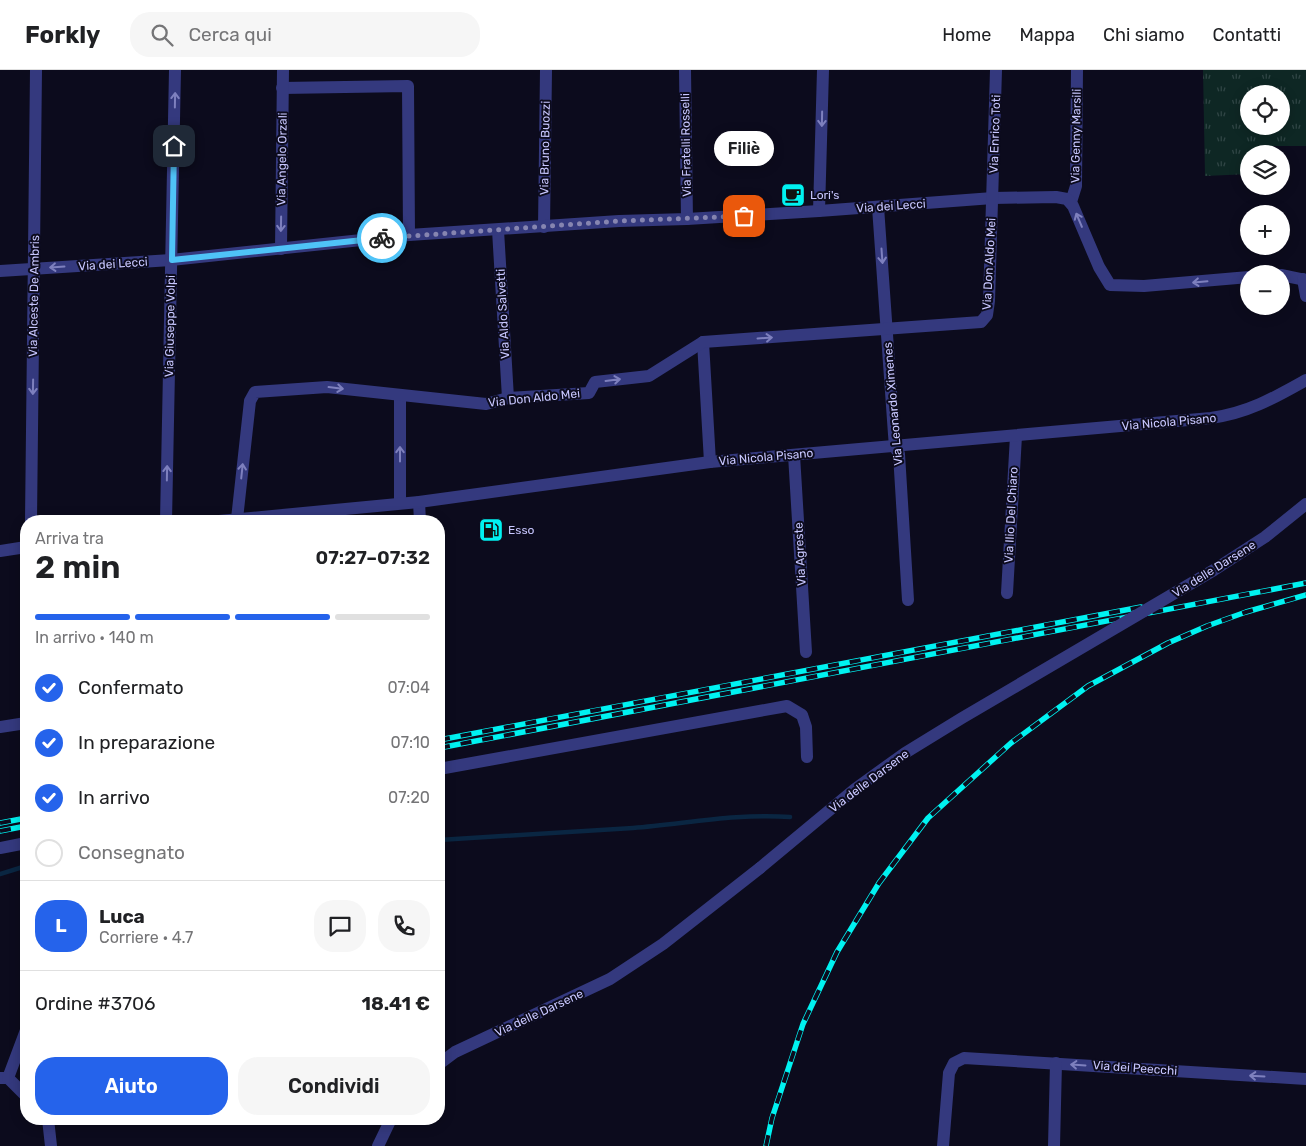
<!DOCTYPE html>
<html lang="it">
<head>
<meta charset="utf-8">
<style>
  :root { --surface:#fff; --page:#f6f6f6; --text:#202124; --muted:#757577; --line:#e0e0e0; --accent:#2563eb }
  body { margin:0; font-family:Rubik,sans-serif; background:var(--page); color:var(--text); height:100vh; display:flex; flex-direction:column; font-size:19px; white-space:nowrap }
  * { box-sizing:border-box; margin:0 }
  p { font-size:16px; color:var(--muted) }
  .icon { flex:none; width:28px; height:28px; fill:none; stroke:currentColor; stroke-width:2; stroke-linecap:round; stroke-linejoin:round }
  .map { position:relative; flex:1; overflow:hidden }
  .drawer { position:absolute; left:20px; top:445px; width:425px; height:610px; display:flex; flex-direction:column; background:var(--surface); border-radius:20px; box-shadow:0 2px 12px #0003 }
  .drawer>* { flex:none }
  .buttons { position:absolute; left:1240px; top:15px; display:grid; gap:10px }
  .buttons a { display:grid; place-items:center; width:50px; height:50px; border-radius:50%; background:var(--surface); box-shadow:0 2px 12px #0003; font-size:25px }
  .pin { position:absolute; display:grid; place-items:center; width:42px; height:42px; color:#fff; margin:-21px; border-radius:10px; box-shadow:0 2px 8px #0006 }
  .courier { position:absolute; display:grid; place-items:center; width:50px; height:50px; margin:-25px; border:4px solid #4fc3f7; border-radius:50%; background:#fff; color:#222; box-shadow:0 1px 6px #0007 }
  .bubble { position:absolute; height:35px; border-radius:18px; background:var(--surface); box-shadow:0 2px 12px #0003; font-size:16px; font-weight:600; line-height:35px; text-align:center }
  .headline em { font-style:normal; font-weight:600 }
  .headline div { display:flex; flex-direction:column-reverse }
  .headline { display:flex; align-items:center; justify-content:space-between; height:85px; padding:0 15px }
  h1 { font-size:32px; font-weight:600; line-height:38px }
  .bar { display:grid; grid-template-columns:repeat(4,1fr); gap:8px 5px; align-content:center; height:60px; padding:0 15px }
  .bar i { height:6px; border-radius:4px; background:var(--line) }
  .bar .on { background:var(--accent) }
  .bar p { grid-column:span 4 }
  .line { display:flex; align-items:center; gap:12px; padding:0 15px; border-top:1px solid var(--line) }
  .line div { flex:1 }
  .round { display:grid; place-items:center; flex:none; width:52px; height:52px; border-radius:20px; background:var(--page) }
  ol { padding:0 15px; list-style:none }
  li { display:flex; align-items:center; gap:15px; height:55px }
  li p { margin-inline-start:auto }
  li .icon { padding:5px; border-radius:50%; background:var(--accent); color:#fff; stroke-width:4 }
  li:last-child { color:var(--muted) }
  li i { width:28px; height:28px; border:2px solid var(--line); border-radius:50% }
  .action { display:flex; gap:10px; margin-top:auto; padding:10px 15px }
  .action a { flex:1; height:58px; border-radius:20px; background:var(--accent); color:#fff; font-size:20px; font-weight:600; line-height:58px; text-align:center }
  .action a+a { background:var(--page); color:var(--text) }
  header { display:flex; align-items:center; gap:30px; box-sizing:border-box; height:70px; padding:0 25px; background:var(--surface); border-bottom:1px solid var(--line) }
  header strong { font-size:24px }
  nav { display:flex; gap:28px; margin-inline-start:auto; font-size:18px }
  .search { width:350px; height:45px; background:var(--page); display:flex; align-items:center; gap:12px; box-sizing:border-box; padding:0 18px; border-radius:20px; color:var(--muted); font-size:19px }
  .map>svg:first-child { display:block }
</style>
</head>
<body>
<header>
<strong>Forkly</strong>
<div class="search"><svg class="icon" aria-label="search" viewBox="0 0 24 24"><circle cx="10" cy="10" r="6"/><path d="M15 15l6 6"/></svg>Cerca qui</div>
<nav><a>Home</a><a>Mappa</a><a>Chi siamo</a><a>Contatti</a></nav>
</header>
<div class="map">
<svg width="1306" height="1076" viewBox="0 0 1306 1076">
  <defs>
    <pattern id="park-tufts" width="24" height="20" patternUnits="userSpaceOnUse" patternTransform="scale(1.25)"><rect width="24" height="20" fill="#0e2724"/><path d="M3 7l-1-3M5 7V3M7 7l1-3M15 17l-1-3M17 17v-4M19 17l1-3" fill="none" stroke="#304545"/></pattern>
  </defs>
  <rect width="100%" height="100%" fill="#0c0b1d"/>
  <path fill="url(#park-tufts)" fill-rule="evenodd" d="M 1203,0 L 1306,0 L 1306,76 L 1268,76 L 1268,84 L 1249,84 L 1249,104 L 1205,106 ZM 1249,24 L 1281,24 L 1281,56 L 1249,56 Z"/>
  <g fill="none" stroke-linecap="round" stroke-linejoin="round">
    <g stroke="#0a2642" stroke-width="4.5">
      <path d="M 439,770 C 504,766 569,762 633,758 C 685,754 737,743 790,747"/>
      <path d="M 0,804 L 26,796"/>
    </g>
    <g stroke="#34397e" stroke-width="12">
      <path d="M 685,0 L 687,149"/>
      <path d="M 282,18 L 408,16 L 409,165"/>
      <path d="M 1071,132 L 1076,116 L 1077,0"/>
      <path d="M 878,137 L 894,364 L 895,377 L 899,384 L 908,530"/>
      <path d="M 819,141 L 823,0"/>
      <path d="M 544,157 L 546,0"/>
      <path d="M 498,160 L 508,328"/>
      <path d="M 281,179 L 283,0"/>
      <path d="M 0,201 L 171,190 L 409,165 L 619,151 L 687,149 L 819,141 L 993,128 L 1056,127 L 1067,129 L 1073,136 L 1099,197 L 1110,215 L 1144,216 L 1249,207"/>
      <path d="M 1281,205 L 1306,210"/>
      <path d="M 1303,209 L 1306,226"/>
      <path d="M 703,272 L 710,392"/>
      <path d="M 794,385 L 806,582"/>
      <path d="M 419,432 L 420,451"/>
      <path d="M 400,433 L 400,325"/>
      <path d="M 237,449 L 250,331 L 255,322 L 327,317 L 486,334 L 508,328 L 589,323 L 595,312 L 649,306 L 703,272 L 981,252 L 987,245 L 989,231 L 996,0"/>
      <path d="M 31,451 L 36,0"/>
      <path d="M 166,451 L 175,0"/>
      <path d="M 1007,523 L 1016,366"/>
      <path d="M 0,657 L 26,653"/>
      <path d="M 439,699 L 787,636 L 802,645 L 806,657 L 807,687"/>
      <path d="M 0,778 L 26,773"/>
      <path d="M 0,1008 L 8,1008 L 26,1026"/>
      <path d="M 8,1008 L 26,960"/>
      <path d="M 48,1049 L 51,1076"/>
      <path d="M 943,1076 L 949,1003 L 954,993 L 964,988 L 1306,1009"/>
      <path d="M 1054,1076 L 1056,993"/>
    </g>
    <g stroke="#34397e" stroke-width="12">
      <path d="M 219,451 L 419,432 L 710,392 L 1211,348 C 1248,343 1274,328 1306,310"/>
      <path d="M 0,481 L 26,477"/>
      <path d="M 439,994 L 455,982 L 610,909 L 663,874 L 760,798"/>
      <path d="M 378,1076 L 391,1049"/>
    </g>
    <defs>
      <g id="rail">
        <path d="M 439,670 L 1141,537"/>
        <path d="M 439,678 L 1306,513"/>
        <path d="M 0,753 L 26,748"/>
        <path d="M 0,761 L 26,756"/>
        <path d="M 766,1076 L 772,1048 L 803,954 L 837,882 L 879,813 L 928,748 L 1011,673 L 1088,616 L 1168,573 L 1207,556 L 1246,542 L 1306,525"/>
      </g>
    </defs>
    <use href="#rail" stroke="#00f2f1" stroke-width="5.5"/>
    <use href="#rail" stroke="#0c0b1d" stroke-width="4" stroke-dasharray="11" stroke-linecap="butt"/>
    <path stroke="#34397e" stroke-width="12" d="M 760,798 L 855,719 L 905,683 L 962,648 L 1214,500 L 1265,467 L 1306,434"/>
  </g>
  <defs><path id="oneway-shaft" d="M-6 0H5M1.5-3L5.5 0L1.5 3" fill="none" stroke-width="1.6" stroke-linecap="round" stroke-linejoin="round" transform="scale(1.25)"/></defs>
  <g stroke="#7e80be">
    <use href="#oneway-shaft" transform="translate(175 30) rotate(-89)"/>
    <use href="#oneway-shaft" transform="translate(822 49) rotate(91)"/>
    <use href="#oneway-shaft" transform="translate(1079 150) rotate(-113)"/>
    <use href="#oneway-shaft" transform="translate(281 154) rotate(91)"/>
    <use href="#oneway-shaft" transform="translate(882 186) rotate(86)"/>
    <use href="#oneway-shaft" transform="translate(57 197) rotate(176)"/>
    <use href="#oneway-shaft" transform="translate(1200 212) rotate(175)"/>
    <use href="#oneway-shaft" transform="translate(765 268) rotate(-4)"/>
    <use href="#oneway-shaft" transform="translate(613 310) rotate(-7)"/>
    <use href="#oneway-shaft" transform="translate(33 317) rotate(91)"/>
    <use href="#oneway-shaft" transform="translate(336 318) rotate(7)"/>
    <use href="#oneway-shaft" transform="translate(400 384) rotate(-90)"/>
    <use href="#oneway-shaft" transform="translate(242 401) rotate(-84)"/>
    <use href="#oneway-shaft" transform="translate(167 403) rotate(-89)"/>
    <use href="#oneway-shaft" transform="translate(1078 995) rotate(-176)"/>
    <use href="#oneway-shaft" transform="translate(1257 1006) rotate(-177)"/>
  </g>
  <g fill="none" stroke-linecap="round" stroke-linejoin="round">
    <path stroke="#8685b0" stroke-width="5" stroke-dasharray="0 9" d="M 382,168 L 619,151 L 744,146"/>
    <path stroke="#4fc3f7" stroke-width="6" d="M 174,76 L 172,190 L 382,168"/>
  </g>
  <defs>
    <symbol id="cafe-square" viewBox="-11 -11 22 22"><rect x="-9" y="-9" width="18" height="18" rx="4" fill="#00f2f1" stroke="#0c0b1d"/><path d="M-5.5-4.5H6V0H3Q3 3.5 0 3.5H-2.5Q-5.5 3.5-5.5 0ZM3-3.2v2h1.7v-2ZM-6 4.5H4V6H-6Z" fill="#111"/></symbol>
    <symbol id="fuel-square" viewBox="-11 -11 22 22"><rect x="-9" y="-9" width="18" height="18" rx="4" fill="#00f2f1" stroke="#0c0b1d"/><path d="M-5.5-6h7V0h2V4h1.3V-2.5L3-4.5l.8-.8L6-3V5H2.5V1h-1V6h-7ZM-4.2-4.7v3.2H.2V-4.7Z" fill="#111"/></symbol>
  </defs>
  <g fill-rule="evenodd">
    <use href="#cafe-square" x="779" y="111" width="28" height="28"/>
    <use href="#fuel-square" x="477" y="446" width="28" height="28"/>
  </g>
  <g text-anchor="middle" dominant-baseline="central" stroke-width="4" stroke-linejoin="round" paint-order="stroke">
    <g font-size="12" fill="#c8c7ff" stroke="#0c0b1d">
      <text transform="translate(995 64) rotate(-88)">Via Enrico Toti</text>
      <text transform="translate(1076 66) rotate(-89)">Via Genny Marsili</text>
      <text transform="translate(686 75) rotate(-91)">Via Fratelli Rosselli</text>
      <text transform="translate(545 78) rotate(-89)">Via Bruno Buozzi</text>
      <text transform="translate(282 89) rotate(-89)">Via Angelo Orzali</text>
      <text transform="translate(891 136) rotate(-4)">Via dei Lecci</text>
      <text transform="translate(113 194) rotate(-4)">Via dei Lecci</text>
      <text transform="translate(989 194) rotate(-87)">Via Don Aldo Mei</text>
      <text transform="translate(34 226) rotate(-89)">Via Alceste De Ambris</text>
      <text transform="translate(503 244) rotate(-93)">Via Aldo Salvetti</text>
      <text transform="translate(170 256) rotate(-89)">Via Giuseppe Volpi</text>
      <text transform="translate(534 328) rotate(-6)">Via Don Aldo Mei</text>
      <text transform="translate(893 334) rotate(-95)">Via Leonardo Ximenes</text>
      <text transform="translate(1169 352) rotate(-5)">Via Nicola Pisano</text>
      <text transform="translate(766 387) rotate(-5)">Via Nicola Pisano</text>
      <text transform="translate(1011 445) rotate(-87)">Via Ilio Del Chiaro</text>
      <text transform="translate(800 484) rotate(-93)">Via Agreste</text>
      <text transform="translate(1214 499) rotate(-32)">Via delle Darsene</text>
      <text transform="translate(869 711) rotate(-37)">Via delle Darsene</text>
      <text transform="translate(539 943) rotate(-25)">Via delle Darsene</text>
      <text transform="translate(1135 998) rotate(4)">Via dei Peecchi</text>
    </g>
    <g font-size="12" fill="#c8c7ff" stroke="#0c0b1d" text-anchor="start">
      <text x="810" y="125">Lori's</text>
      <text x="508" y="460">Esso</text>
    </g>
  </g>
</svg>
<div class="buttons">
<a><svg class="icon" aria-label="locate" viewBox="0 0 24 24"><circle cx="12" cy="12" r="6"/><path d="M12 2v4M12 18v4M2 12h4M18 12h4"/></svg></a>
<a><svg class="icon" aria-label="layers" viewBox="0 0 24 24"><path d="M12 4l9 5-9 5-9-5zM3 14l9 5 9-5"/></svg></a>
<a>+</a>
<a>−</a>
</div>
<div class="pin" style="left:744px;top:146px;background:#ea580c"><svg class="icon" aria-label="bag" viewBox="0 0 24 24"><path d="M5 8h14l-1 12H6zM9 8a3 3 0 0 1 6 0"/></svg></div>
<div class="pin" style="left:174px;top:76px;background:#1f2937"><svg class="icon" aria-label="home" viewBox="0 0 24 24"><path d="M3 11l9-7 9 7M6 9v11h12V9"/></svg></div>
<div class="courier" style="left:382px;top:168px"><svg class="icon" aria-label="bike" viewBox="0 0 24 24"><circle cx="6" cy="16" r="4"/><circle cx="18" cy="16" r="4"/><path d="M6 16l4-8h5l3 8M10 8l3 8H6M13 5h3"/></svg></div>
<div class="bubble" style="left:714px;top:61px;width:60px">Filiè</div>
<section class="drawer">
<div class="headline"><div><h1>2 min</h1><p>Arriva tra</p></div><em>07:27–07:32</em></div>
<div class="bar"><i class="on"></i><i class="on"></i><i class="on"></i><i></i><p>In arrivo · 140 m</p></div>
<ol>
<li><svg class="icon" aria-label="check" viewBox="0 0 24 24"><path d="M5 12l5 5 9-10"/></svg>Confermato<p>07:04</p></li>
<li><svg class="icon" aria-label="check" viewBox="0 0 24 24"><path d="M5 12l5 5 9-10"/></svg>In preparazione<p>07:10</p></li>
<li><svg class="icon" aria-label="check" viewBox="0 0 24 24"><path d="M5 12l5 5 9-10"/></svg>In arrivo<p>07:20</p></li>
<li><i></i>Consegnato</li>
</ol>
<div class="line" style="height:90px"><b class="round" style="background:var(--accent);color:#fff">L</b><div><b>Luca</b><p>Corriere · 4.7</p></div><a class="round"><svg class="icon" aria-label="chat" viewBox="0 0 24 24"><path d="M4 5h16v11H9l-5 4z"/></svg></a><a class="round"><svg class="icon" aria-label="phone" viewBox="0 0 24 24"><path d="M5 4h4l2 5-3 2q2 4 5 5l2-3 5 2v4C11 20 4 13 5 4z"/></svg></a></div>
<div class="line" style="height:65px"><div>Ordine #3706</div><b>18.41 €</b></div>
<div class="action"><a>Aiuto</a><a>Condividi</a></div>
</section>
</div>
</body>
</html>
